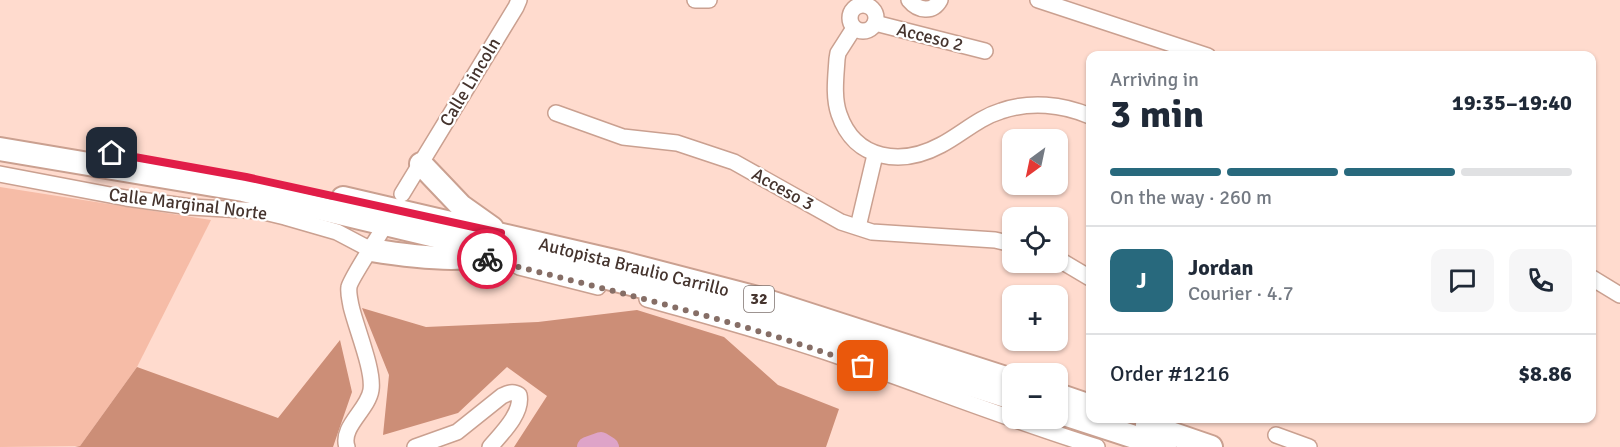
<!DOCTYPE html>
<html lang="en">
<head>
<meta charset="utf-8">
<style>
  :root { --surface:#fff; --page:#f6f6f7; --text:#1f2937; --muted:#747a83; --line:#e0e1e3; --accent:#28697d }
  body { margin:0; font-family:Signika,sans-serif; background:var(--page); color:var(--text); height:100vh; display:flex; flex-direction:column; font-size:22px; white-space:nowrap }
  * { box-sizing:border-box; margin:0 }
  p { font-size:20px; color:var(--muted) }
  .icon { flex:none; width:33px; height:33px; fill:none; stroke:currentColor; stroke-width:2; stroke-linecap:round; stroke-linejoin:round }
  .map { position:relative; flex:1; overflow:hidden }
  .sheet { position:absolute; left:1086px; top:51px; width:510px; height:372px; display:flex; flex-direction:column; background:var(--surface); border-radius:12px; box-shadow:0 2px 4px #0004 }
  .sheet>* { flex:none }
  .needle { width:39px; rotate:213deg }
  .controls { position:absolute; left:1002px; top:129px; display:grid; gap:12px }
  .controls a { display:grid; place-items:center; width:66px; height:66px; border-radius:12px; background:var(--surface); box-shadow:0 2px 4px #0004; font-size:30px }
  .pin { position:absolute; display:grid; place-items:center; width:51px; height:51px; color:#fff; margin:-26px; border-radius:12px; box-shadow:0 3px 9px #0006 }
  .courier { position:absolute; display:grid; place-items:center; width:60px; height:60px; margin:-30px; border:4px solid #e11d48; border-radius:50%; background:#fff; color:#222; box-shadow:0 2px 8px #0007 }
  .headline em { font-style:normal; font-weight:800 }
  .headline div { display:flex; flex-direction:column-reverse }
  .headline { display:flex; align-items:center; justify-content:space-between; height:102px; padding:0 24px }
  h1 { font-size:39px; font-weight:800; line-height:45px }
  .bar { display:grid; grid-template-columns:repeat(4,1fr); gap:9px 6px; align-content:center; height:72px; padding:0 24px }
  .bar i { height:8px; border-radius:4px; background:var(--line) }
  .bar .current { background:var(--accent) }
  .bar p { grid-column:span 4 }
  .line { display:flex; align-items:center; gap:15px; padding:0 24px; border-top:2px solid var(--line) }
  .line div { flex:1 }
  .round { display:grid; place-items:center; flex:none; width:63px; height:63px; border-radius:12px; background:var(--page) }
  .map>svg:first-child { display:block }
</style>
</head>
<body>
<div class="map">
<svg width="1620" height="447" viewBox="0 0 1620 447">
  <rect width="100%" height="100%" fill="#ffdbce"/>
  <path fill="#f6bca7" d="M 0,187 L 211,220 L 137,367 L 80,446 L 0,447 Z"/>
  <g fill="#cc8e77">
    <path d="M 362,308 L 426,327 L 538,322 L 637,310 L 724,337 L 778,385 L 839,409 L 826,447 L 514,447 L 547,396 L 507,367 L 458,413 L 383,435 L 389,375 Z"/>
    <path d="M 340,340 L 352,392 L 333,447 L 75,447 L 80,446 L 137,367 L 278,418 Z"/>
  </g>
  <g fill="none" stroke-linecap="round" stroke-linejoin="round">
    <path stroke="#dea4c8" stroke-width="20" d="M 587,447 L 601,442 L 609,447"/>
    <defs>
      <g id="minor">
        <path d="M 695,0 L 709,0"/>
        <path d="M 909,0 C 918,11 933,13 940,0"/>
        <path d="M 1038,0 L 1208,56"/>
        <circle cx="863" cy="18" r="13"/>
        <path d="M 875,23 L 985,51"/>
        <path d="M 854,28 L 838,53 L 837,59 C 836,76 833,97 839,114 C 855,161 902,166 941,145 C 962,134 978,118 1001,111 C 1030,101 1062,104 1090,116"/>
        <path d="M 556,113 L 623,137 L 677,143 L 734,162 L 841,222 L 872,232 L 995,240 L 1012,244"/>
        <path d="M 0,174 L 126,198 L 191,207 L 260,211 L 285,217 L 337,232 L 371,250"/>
        <path d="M 402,194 L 516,7 L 519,0"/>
        <path d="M 858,227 L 875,155"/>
        <path d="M 1058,259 L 1090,278"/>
        <path d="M 519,267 L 598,287"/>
        <path d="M 1592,278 L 1620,295"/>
        <path d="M 647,299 C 707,316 767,332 826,352 C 917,383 1006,419 1097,447"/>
        <path d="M 1276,435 L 1309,447"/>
        <path d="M 347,447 C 340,427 368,410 371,390 C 374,370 356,328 351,306 C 350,300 348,293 349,287 C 350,280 375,242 381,232"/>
        <path d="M 415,447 L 457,432 L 502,396 C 508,393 513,391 519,395 C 523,413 501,434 490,447"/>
      </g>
      <g id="highway">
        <path d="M 0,149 L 243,190 L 544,262 L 695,300 L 823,338 L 1012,398"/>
        <path d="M 421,164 L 461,206 L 492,228"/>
        <path d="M 343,198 L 627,264 L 761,299 L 1012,380"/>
        <path d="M 371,250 C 402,255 457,263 486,254"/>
        <path d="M 1058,395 L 1090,406"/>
        <path d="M 1058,412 L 1165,447"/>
        <path d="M 1147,425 L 1211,447"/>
      </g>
    </defs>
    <use href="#minor" stroke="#caa090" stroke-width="18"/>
    <use href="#highway" stroke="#caa090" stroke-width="26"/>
    <use href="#minor" stroke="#fff" stroke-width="15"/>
    <use href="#highway" stroke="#fff" stroke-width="22"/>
  </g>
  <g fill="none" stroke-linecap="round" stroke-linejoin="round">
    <path stroke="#866e66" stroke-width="6" stroke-dasharray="0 10.8" d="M 487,259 C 613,291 740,321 863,366"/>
    <path stroke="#e11d48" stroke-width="8" d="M 112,153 L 246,177 L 501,233 L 496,251 L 477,256 L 487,259"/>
  </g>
  <g text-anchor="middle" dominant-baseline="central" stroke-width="4.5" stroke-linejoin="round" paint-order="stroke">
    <rect fill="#fff" stroke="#7d716d" stroke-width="1.5" x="744" y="286" width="30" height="26" rx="4.5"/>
    <g font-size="16" font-weight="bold" fill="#45342e">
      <text x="759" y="299">32</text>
    </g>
    <g font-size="18" fill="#45342e" stroke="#fff">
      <text transform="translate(930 37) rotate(14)">Acceso 2</text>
      <text transform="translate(470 82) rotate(-59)">Calle Lincoln</text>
      <text transform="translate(783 189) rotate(29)">Acceso 3</text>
      <text transform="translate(188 204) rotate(7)">Calle Marginal Norte</text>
      <text transform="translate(634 267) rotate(14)">Autopista Braulio Carrillo</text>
    </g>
  </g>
</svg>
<div class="controls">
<a><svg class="needle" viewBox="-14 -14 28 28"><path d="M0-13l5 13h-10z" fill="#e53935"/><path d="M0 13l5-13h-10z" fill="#747a83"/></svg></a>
<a><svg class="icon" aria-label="locate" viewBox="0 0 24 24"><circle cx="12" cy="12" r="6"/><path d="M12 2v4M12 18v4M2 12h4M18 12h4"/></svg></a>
<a>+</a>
<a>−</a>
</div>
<div class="pin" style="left:863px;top:366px;background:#ea580c"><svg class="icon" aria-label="bag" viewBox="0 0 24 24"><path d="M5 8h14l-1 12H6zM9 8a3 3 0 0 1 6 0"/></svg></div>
<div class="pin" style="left:112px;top:153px;background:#1f2937"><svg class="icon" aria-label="home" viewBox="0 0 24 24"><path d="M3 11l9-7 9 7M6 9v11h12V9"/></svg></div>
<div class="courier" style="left:487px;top:259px"><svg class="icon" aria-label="bike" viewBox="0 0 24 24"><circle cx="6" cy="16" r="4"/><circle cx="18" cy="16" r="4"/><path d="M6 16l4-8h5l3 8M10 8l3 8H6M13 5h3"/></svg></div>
<section class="sheet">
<div class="headline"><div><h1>3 min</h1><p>Arriving in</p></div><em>19:35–19:40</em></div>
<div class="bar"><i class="current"></i><i class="current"></i><i class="current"></i><i></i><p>On the way · 260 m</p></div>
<div class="line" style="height:108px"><b class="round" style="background:var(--accent);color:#fff">J</b><div><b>Jordan</b><p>Courier · 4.7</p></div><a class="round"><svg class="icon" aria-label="chat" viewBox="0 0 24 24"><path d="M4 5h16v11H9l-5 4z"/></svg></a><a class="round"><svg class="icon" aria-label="phone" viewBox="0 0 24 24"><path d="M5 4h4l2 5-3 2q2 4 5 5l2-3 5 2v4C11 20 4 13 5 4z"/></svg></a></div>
<div class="line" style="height:78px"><div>Order #1216</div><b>$8.86</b></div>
</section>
</div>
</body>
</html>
